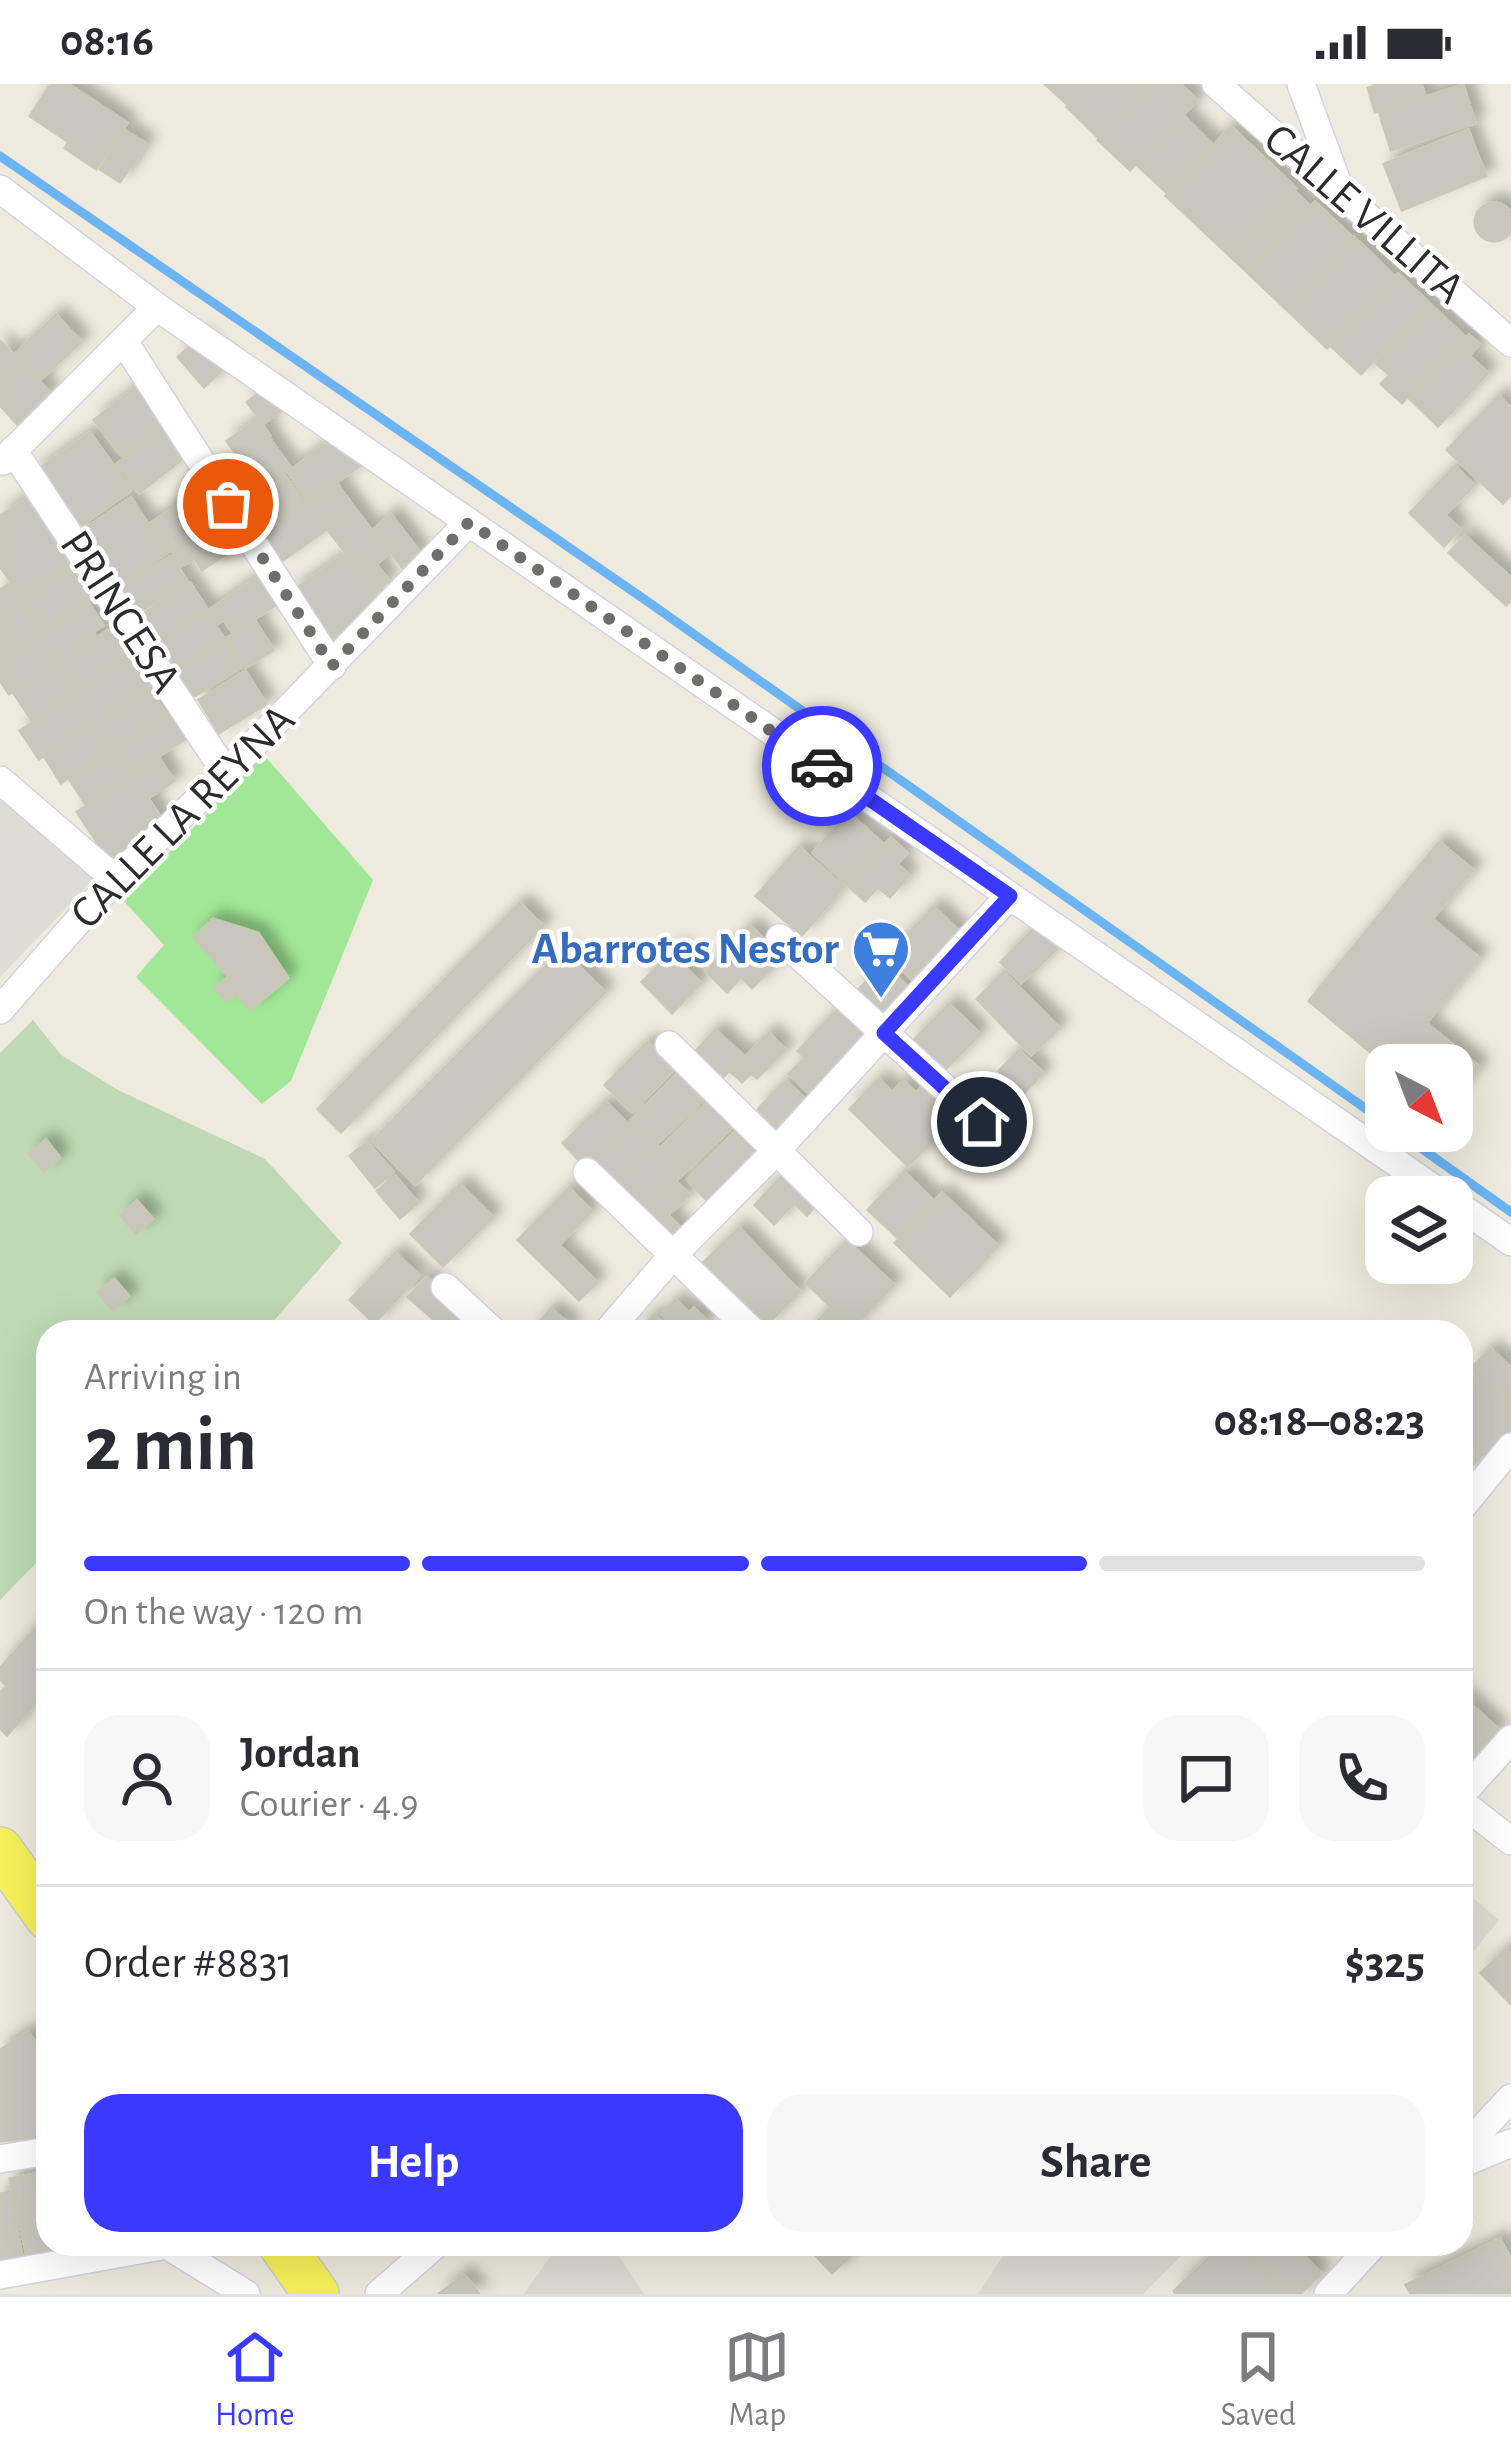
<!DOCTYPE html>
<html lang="en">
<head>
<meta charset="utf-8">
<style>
  :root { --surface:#fff; --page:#f7f7f7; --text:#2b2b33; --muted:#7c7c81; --line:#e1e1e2; --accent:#3c39ff }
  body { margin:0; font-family:"Alegreya Sans",sans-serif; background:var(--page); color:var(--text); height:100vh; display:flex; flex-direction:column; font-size:45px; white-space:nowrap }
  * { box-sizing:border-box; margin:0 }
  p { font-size:39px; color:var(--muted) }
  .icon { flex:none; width:66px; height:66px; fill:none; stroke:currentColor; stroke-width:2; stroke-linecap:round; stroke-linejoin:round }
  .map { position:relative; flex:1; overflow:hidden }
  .drawer { position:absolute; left:36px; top:1236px; width:1437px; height:936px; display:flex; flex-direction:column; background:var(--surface); border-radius:36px; box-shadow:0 12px 48px #0002 }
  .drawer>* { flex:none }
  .needle { width:78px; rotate:138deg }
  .buttons { position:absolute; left:1365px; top:960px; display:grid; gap:24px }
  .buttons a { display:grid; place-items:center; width:108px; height:108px; border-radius:24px; background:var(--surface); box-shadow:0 12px 48px #0002; font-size:60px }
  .pin { position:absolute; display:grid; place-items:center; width:102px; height:102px; color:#fff; margin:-51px; border:6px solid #fff; border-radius:50%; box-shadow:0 3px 12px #0007 }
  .courier { position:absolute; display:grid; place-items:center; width:120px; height:120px; margin:-60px; border:9px solid #3c39ff; border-radius:50%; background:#fff; color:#222; box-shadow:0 3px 15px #0007 }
  .summary em { font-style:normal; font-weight:600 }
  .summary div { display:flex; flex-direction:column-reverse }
  .summary { display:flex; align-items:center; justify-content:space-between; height:204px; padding:0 48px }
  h1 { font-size:78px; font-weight:600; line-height:90px }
  .bar { display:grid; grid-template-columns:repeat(4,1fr); gap:18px 12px; align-content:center; height:144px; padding:0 48px }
  .bar i { height:15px; border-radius:9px; background:var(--line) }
  .bar .selected { background:var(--accent) }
  .bar p { grid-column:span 4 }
  .line { display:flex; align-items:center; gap:30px; padding:0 48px; border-top:3px solid var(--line) }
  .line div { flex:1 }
  .round { display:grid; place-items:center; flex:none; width:126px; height:126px; border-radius:36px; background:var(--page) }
  .action { display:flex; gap:24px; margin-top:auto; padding:24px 48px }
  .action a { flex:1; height:138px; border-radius:36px; background:var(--accent); color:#fff; font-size:48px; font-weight:600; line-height:138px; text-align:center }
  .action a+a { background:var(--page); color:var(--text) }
  .status { display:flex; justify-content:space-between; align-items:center; height:84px; padding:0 60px; background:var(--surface); direction:ltr }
  .status svg { height:33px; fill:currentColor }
  .menu { display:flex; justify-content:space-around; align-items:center; height:168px; border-top:3px solid var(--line); background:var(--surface); font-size:33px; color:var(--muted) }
  .menu a { display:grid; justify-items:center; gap:6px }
  .menu .selected { color:var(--accent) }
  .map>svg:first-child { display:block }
</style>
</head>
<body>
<div class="status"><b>08:16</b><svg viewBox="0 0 49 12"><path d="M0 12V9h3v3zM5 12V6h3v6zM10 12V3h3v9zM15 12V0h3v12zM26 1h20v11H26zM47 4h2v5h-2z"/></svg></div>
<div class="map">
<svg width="1511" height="2210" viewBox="0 0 1511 2210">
  <defs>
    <filter id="shadow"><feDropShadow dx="9" dy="-9" stdDeviation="6" flood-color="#0004"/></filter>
  </defs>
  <rect width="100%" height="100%" fill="#eeeadd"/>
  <path fill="#a2e797" d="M 264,671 L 373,796 L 291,997 L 262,1020 L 136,893 L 164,861 L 123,816 Z"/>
  <path fill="#bed9b4" d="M 33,936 L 61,971 L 118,1006 L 265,1075 L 342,1159 L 264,1248 L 48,1248 L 48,1467 L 0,1516 L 0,969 Z"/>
  <g fill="#dedcd4">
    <path d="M 0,713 L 96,793 L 0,893 Z"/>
    <path d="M 1461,1804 L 1499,1836 L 1461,1883 Z"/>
    <path d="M 559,2160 L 611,2160 L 644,2210 L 524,2210 Z"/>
    <path d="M 1011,2160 L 1193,2160 L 1143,2210 L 978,2210 Z"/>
  </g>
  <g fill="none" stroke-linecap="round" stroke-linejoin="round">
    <g stroke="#6cb4f4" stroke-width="9">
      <path d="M 0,72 L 644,515 L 1386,1039"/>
      <path d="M 1397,1047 L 1511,1128"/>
    </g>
  </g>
  <g fill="#c9c7bd" stroke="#cac7b7" stroke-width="3" filter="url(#shadow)">
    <path d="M 51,0 L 68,0 L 127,39 L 96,85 L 65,64 L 69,58 L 30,32 Z"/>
    <path d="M 1045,0 L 1088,0 L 1068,21 Z"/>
    <path d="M 1089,0 L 1150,0 L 1099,54 L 1067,23 Z"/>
    <path d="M 1152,0 L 1180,0 L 1197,16 L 1130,86 L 1098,56 Z"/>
    <path d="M 1380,0 L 1421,0 L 1425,12 L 1375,28 L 1368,4 Z"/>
    <path d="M 1463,1 L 1475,39 L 1391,66 L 1379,28 Z"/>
    <path d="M 1183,31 L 1212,60 L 1166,108 L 1136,80 Z"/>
    <path d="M 1231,43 L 1296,104 L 1231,173 L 1166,112 Z"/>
    <path d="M 1468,46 L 1486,92 L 1402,126 L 1384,80 Z"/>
    <path d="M 126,47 L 146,60 L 120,98 L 100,85 Z"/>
    <path d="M 1295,108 L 1309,121 L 1246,187 L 1232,174 Z"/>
    <path d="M 1315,118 L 1352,153 L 1285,224 L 1247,188 Z"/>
    <circle cx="1494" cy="138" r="19"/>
    <path d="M 1354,153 L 1395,193 L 1327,264 L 1286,225 Z"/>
    <path d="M 1398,190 L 1429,219 L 1361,290 L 1330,261 Z"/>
    <path d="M 1430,220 L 1464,252 L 1402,319 L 1381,300 L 1390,291 L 1376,279 Z"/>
    <path d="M 56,231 L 81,258 L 40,296 L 15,270 Z"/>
    <path d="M 1469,251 L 1479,260 L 1469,272 L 1488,289 L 1438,342 L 1409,314 Z"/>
    <path d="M 200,254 L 225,283 L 204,303 L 178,273 Z"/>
    <path d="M 0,257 L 51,310 L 18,341 L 0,321 Z"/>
    <path d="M 138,302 L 167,339 L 123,373 L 94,336 Z"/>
    <path d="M 267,303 L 283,325 L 263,340 L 247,318 Z"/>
    <path d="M 1499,312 L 1511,324 L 1511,411 L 1503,419 L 1447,366 Z"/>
    <path d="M 258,335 L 270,352 L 239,374 L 227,357 Z"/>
    <path d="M 163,344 L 185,373 L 139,409 L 117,380 Z"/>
    <path d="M 90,349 L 131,406 L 74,446 L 34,388 Z"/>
    <path d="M 269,354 L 290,383 L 239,420 L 218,391 Z"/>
    <path d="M 334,355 L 362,380 L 309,418 L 288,388 Z"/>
    <path d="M 1455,382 L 1474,401 L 1445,431 L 1460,445 L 1444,462 L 1410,429 Z"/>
    <path d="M 284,390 L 304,418 L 261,449 L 241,421 Z"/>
    <path d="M 337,400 L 355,425 L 327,445 L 309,420 Z"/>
    <path d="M 205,404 L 223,432 L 170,467 L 151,439 Z"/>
    <path d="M 28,414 L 71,480 L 21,513 L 0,482 L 0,432 Z"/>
    <path d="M 131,414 L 167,469 L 113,505 L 76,451 Z"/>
    <path d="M 306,417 L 326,446 L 282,477 L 262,449 Z"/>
    <path d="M 356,426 L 389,469 L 376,480 L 389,497 L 376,508 L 328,446 Z"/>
    <path d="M 391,431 L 421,470 L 403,484 L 374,445 Z"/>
    <path d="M 226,435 L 242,460 L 202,486 L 195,474 L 182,482 L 173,468 Z"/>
    <path d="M 1465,452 L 1511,494 L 1511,516 L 1506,521 L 1449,469 Z"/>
    <path d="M 345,470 L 374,512 L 328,562 L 291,508 Z"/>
    <path d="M 171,472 L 187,497 L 133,532 L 117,506 Z"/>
    <path d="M 76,480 L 96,511 L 41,547 L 20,516 Z"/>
    <path d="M 260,492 L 278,519 L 233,549 L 224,536 L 217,540 L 208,527 Z"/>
    <path d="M 190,499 L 207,525 L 161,556 L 143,530 Z"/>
    <path d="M 9,500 L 23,521 L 0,536 L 0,506 Z"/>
    <path d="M 89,520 L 103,541 L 93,548 L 96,553 L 56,579 L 38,553 Z"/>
    <path d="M 22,522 L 41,550 L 0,577 L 0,537 Z"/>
    <path d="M 206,528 L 223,553 L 171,588 L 155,562 Z"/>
    <path d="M 255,537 L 273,566 L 245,584 L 227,554 Z"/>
    <path d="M 113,543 L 131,571 L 75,608 L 57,580 Z"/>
    <path d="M 38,554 L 55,580 L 9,610 L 0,596 L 0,579 Z"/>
    <path d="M 225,556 L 242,583 L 193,613 L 177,587 Z"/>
    <path d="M 130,573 L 149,603 L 96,638 L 77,608 Z"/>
    <path d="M 55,580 L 74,610 L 32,637 L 13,608 Z"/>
    <path d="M 245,587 L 266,620 L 219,649 L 199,616 Z"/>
    <path d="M 149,604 L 166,630 L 113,664 L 97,639 Z"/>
    <path d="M 77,609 L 96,638 L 39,675 L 20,647 Z"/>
    <path d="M 168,630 L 185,655 L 131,690 L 114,665 Z"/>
    <path d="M 96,639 L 113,665 L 61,699 L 44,672 Z"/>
    <path d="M 114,667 L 130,692 L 86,721 L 70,696 Z"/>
    <path d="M 159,674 L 174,697 L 148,714 L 166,742 L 111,779 L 77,728 Z"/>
    <path d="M 849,729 L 883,760 L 847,800 L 813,769 Z"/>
    <path d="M 891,754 L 907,769 L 897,780 L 909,791 L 890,813 L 878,803 L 865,817 L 848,802 Z"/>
    <path d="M 1439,758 L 1473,786 L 1432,835 L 1479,874 L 1426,939 L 1479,983 L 1452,1016 L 1452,981 L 1386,981 L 1309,917 Z"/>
    <path d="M 799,763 L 844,803 L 802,851 L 756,812 Z"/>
    <path d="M 520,819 L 543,842 L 341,1048 L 318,1025 Z"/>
    <path d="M 934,823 L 965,853 L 918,901 L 887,871 Z"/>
    <path d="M 213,835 L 258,849 L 288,894 L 250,926 L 236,909 L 227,917 L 214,904 L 229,893 L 194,854 Z"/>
    <path d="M 750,842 L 783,873 L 752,904 L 741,893 L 727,908 L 706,887 Z"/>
    <path d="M 1036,843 L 1057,865 L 1021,899 L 1001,878 Z"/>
    <path d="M 676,864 L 690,878 L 685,883 L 701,899 L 672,929 L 642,898 Z"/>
    <path d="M 562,866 L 605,908 L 415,1100 L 372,1057 Z"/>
    <path d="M 884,880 L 916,911 L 890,937 L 858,906 Z"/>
    <path d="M 1004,888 L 1059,944 L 1031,971 L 977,915 Z"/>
    <path d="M 949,920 L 980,950 L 942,989 L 911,959 Z"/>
    <path d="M 840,923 L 873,955 L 830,998 L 798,967 Z"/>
    <path d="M 715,946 L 743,971 L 721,995 L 694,969 Z"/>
    <path d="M 769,949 L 785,966 L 757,994 L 751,989 L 742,998 L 731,988 Z"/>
    <path d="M 648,958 L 674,985 L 632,1028 L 605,1001 Z"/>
    <path d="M 1019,966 L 1043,989 L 1023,1010 L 999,987 Z"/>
    <path d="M 803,976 L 828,999 L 814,1014 L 789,990 Z"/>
    <path d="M 679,989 L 704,1015 L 655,1062 L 630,1037 Z"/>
    <path d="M 879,995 L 892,1008 L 904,997 L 916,1009 L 926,999 L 958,1031 L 908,1082 L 850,1025 Z"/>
    <path d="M 786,997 L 808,1018 L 780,1047 L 758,1025 Z"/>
    <path d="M 606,1018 L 628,1040 L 584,1082 L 563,1059 Z"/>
    <path d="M 707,1018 L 732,1043 L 685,1088 L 661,1063 Z"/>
    <path d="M 632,1039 L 654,1063 L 609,1106 L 586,1082 Z"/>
    <path d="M 738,1045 L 763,1070 L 712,1121 L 687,1096 Z"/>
    <path d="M 46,1056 L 60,1074 L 44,1087 L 29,1070 Z"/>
    <path d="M 367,1058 L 393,1088 L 375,1103 L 350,1072 Z"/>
    <path d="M 658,1062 L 684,1089 L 637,1134 L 611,1106 Z"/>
    <path d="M 904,1088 L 933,1116 L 897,1153 L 868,1126 Z"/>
    <path d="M 784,1090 L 816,1121 L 807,1131 L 794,1119 L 774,1140 L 755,1121 Z"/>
    <path d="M 395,1092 L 418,1119 L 400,1134 L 377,1107 Z"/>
    <path d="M 676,1097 L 689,1111 L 668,1131 L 688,1151 L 673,1166 L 640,1131 Z"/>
    <path d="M 460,1100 L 493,1133 L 443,1182 L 411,1150 Z"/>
    <path d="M 569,1104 L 592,1127 L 559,1161 L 597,1198 L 579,1216 L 518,1156 Z"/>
    <path d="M 942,1109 L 998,1162 L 950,1212 L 895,1159 Z"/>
    <path d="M 137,1117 L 153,1135 L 136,1149 L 121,1132 Z"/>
    <path d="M 739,1144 L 800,1208 L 765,1242 L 704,1178 Z"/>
    <path d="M 847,1157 L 894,1201 L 853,1244 L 806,1199 Z"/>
    <path d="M 395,1169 L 419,1191 L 374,1239 L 350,1216 Z"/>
    <path d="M 427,1193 L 465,1229 L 448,1248 L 408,1213 Z"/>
    <path d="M 114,1195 L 129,1212 L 113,1226 L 98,1209 Z"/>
    <path d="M 676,1216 L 689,1229 L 694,1224 L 708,1238 L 698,1248 L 681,1248 L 662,1230 Z"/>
    <path d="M 551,1225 L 572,1242 L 566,1248 L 531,1248 Z"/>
    <path d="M 829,1225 L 852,1248 L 807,1248 Z"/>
    <path d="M 654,1231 L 672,1248 L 638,1248 Z"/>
    <path d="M 1491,1265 L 1511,1284 L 1511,1324 L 1471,1284 Z"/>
    <path d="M 1476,1290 L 1511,1325 L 1511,1349 L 1487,1373 L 1461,1346 L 1461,1306 Z"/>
    <path d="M 1461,1349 L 1482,1371 L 1461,1392 Z"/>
    <path d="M 48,1531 L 48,1605 L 7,1651 L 0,1644 L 0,1609 L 7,1602 L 0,1595 L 0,1584 Z"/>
    <path d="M 1461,1611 L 1499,1646 L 1472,1675 L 1461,1665 Z"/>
    <path d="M 1506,1865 L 1511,1870 L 1511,1920 L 1481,1889 Z"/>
    <path d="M 28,1948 L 39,1963 L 48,1955 L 48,2052 L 1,2057 L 0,1966 Z"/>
    <path d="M 34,2090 L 51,2167 L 27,2172 L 10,2095 Z"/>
    <path d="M 10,2108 L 24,2183 L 0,2187 L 0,2110 Z"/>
    <path d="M 1500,2155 L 1511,2176 L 1511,2210 L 1411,2210 L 1406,2201 Z"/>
    <path d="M 805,2160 L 863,2160 L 832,2189 Z"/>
    <path d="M 1224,2160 L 1239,2160 L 1286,2210 L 1176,2210 L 1174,2207 Z"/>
    <path d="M 1239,2160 L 1293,2160 L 1321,2190 L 1300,2210 L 1286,2210 Z"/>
    <path d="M 464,2191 L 479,2210 L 439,2210 Z"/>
  </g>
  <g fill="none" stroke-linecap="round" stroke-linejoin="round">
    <defs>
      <g id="minor">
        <path d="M 1216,0 L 1511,259"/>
        <path d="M 1301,0 L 1340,106"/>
        <path d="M 0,105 L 157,223 L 1446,1113"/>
        <path d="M 125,259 L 332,582"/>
        <path d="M 13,366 L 226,689"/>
        <path d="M 3,377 L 157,223"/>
        <path d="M 0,696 L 115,795"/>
        <path d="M 780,854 L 982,1038"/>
        <path d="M 0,926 L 115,795 L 226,689 L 469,438"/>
        <path d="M 669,961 L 859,1148"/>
        <path d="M 587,1088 L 751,1246"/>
        <path d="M 1452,1117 L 1511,1158"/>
        <path d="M 445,1203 L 494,1248"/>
        <path d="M 607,1248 L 674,1170 L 776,1067 L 1009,812"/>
        <path d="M 1461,1424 L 1511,1363"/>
        <path d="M 1461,1711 L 1511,1655"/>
        <path d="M 1461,1718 L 1511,1757"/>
        <path d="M 1461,2067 L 1511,2014"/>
        <path d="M 0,2075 L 48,2067"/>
        <path d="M 1461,2080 L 1511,2059"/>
        <path d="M 0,2191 L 167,2161 L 246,2210"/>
        <path d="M 379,2210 L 436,2160"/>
        <path d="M 1328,2210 L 1374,2160"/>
      </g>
      <g id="primary">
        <path d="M 0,1766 L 48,1833"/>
        <path d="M 281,2160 L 316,2210"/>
      </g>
    </defs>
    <use href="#minor" stroke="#d3d2e5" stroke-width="30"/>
    <use href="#primary" stroke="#ccc" stroke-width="48"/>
    <use href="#minor" stroke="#fff" stroke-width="27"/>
    <use href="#primary" stroke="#f7f259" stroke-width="45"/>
  </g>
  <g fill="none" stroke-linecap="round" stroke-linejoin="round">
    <path stroke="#706e6a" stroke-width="12" stroke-dasharray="0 21.6" d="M 228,420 L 332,582 L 469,438 L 822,682"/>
    <path stroke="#3c39ff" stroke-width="15" d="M 822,682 L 1010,812 L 884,949 L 982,1038"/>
  </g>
  <defs>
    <symbol id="supermarket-pin" viewBox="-11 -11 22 30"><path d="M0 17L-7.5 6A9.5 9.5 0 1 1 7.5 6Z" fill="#3f7fe0" stroke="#fff"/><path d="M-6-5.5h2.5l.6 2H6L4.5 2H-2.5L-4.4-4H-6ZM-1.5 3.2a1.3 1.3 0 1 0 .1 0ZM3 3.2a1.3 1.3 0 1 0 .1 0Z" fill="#fff"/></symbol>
  </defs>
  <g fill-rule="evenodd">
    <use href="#supermarket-pin" x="848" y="832" width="66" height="90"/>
  </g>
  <g text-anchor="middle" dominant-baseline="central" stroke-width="9" stroke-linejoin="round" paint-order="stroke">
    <g font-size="45" fill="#2c2c2c" stroke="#fff">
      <text transform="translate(1364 130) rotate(41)">CALLE VILLITA</text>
      <text transform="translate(120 528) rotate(57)">PRINCESA</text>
      <text transform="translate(183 733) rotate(-45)">CALLE LA REYNA</text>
    </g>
    <g font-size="45" font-weight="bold" fill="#366cbe" stroke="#fff" text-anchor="end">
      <text x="839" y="865">Abarrotes Nestor</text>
    </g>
  </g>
</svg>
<div class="buttons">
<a><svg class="needle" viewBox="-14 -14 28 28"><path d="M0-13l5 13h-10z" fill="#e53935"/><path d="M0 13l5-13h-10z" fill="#7c7c81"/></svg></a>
<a><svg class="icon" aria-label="layers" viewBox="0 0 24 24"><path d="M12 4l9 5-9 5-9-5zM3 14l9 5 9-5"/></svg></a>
</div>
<div class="pin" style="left:228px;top:420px;background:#ea580c"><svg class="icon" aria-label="bag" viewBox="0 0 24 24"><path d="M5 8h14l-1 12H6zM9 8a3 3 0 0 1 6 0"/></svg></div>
<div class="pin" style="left:982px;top:1038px;background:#1f2937"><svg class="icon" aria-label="home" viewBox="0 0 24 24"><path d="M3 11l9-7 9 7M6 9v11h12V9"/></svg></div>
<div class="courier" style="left:822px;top:682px"><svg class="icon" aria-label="car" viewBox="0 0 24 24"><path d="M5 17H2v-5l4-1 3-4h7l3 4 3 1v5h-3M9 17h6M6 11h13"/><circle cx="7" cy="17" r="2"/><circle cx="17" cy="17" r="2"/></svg></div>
<section class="drawer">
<div class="summary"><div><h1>2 min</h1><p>Arriving in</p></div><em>08:18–08:23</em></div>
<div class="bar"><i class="selected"></i><i class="selected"></i><i class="selected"></i><i></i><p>On the way · 120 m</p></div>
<div class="line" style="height:216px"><a class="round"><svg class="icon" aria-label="person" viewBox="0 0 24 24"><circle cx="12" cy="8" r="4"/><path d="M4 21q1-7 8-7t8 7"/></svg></a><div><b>Jordan</b><p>Courier · 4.9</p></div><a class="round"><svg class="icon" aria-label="chat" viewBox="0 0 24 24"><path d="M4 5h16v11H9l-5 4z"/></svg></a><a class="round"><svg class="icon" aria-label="phone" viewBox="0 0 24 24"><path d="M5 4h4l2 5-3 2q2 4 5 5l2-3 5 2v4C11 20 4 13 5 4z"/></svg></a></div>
<div class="line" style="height:156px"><div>Order #8831</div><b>$325</b></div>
<div class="action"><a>Help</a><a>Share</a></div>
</section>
</div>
<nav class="menu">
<a class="selected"><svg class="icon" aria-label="home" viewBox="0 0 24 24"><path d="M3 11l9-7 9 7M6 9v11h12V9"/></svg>Home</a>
<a><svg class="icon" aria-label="map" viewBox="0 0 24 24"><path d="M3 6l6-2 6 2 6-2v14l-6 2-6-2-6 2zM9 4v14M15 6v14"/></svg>Map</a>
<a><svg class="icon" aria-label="saved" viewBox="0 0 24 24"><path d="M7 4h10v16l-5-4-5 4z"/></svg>Saved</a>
</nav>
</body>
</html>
